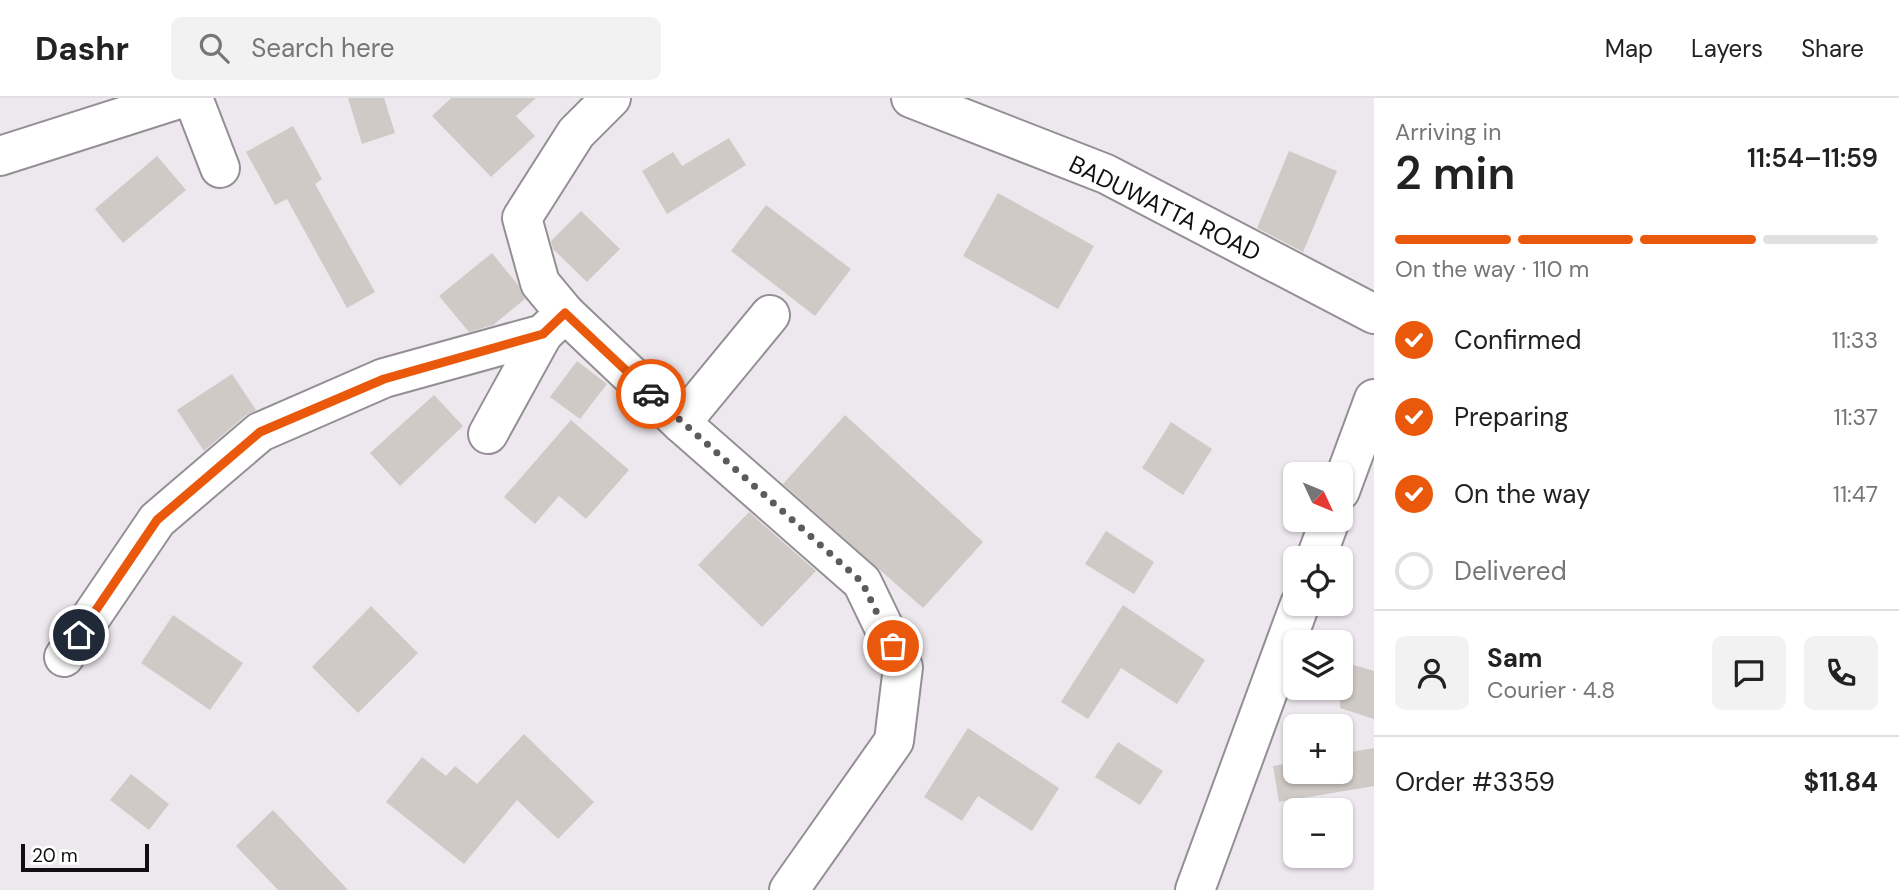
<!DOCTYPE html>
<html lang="en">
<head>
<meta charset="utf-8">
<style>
  :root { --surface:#fff; --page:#f2f2f2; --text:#222; --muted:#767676; --line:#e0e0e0; --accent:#ea580c }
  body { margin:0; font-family:"DM Sans",sans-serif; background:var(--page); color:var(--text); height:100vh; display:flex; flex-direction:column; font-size:26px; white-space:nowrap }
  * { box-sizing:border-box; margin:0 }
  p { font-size:23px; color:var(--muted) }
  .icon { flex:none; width:38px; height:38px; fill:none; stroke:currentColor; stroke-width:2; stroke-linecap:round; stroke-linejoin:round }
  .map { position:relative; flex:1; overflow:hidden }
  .sheet { display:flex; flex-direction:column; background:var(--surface); width:525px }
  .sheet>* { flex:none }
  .needle { width:46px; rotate:134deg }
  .controls { position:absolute; left:1283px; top:364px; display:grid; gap:14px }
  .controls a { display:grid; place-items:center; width:70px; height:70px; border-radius:10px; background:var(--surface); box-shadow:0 2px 5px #0004; font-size:35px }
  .scale { position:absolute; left:21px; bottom:18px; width:128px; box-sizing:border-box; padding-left:7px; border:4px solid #100e10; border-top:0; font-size:19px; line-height:24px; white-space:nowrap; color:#100e10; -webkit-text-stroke:5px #fff; paint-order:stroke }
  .pin { position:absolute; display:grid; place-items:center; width:60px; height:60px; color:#fff; margin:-30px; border:4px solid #fff; border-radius:50%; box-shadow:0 2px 7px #0007 }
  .courier { position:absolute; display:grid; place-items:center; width:70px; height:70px; margin:-35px; border:5px solid #ea580c; border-radius:50%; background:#fff; color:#222; box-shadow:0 2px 9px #0007 }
  .summary em { font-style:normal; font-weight:600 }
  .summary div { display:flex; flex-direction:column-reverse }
  .summary { display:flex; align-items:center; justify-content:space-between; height:119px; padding:0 21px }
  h1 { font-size:46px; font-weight:600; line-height:52px }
  .bar { display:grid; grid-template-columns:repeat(4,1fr); gap:10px 7px; align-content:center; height:84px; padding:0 21px }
  .bar i { height:9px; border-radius:5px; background:var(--line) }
  .bar .active { background:var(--accent) }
  .bar p { grid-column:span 4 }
  .line { display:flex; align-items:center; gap:18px; padding:0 21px; border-top:2px solid var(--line) }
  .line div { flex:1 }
  .round { display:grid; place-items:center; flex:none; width:74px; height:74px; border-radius:10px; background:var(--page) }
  ol { padding:0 21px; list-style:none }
  li { display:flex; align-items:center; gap:21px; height:77px }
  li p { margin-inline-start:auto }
  li .icon { padding:7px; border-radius:50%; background:var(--accent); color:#fff; stroke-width:4 }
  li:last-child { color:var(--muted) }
  li i { width:38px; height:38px; border:4px solid var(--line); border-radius:50% }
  header { display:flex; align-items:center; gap:42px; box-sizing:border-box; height:98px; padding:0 35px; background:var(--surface); border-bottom:2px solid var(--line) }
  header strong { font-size:33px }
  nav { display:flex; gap:38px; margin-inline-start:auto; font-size:24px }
  .search { width:490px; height:63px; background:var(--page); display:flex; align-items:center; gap:18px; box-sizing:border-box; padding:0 24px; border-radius:10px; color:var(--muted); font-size:26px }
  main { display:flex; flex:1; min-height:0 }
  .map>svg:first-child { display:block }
</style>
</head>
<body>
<header>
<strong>Dashr</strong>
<div class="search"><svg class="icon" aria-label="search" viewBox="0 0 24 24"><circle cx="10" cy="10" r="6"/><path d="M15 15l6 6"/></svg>Search here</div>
<nav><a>Map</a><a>Layers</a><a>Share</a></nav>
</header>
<main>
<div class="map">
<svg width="1374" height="792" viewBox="0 0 1374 792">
  <rect width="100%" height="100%" fill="#ede8ee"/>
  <g fill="#cfcac5">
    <path d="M 348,0 L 384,0 L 395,35 L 362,46 Z"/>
    <path d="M 451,0 L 536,0 L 516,18 L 535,38 L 491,79 L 432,18 Z"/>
    <path d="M 293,28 L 322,81 L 315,86 L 375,194 L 347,210 L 287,101 L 275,107 L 246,54 Z"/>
    <path d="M 729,40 L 746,67 L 667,116 L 642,73 L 673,54 L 682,68 Z"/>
    <path d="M 1289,53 L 1337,73 L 1303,154 L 1257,130 Z"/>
    <path d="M 157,58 L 186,92 L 123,145 L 95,111 Z"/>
    <path d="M 998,95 L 1094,148 L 1058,211 L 963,158 Z"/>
    <path d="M 766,107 L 851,171 L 815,218 L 731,153 Z"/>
    <path d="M 581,113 L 620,151 L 587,184 L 553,151 L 551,143 Z"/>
    <path d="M 492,155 L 518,187 L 525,201 L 493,227 L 469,234 L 439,198 Z"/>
    <path d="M 577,263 L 607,286 L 580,321 L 550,299 Z"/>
    <path d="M 232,276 L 256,312 L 246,317 L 204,353 L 177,312 Z"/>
    <path d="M 434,297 L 463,328 L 400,388 L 370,355 Z"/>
    <path d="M 845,317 L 983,444 L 923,510 L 783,386 Z"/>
    <path d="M 571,322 L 629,372 L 586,421 L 559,398 L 535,426 L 504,399 Z"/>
    <path d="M 1171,324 L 1212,351 L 1183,397 L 1142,370 Z"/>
    <path d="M 749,414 L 816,473 L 762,529 L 698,467 Z"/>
    <path d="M 1106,433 L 1154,464 L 1134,496 L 1085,466 Z"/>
    <path d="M 1123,507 L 1205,562 L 1177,606 L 1121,570 L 1088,621 L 1061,604 Z"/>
    <path d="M 371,508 L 418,555 L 358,615 L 312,569 Z"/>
    <path d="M 173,517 L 243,565 L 210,612 L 141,565 Z"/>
    <path d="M 1340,563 L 1374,573 L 1374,621 L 1340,610 Z"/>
    <path d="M 968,630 L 1059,690 L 1032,733 L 978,698 L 962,723 L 924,699 Z"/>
    <path d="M 524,636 L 594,704 L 558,741 L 517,702 L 464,766 L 386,704 L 422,659 L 446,678 L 455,668 L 477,686 Z"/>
    <path d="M 1118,644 L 1163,673 L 1140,707 L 1095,679 Z"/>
    <path d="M 1374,650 L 1374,688 L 1279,704 L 1273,668 L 1295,664 L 1295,674 L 1340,674 L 1340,656 Z"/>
    <path d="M 131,676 L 169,706 L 149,732 L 110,702 Z"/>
    <path d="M 273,712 L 348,792 L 278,792 L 236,748 Z"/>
  </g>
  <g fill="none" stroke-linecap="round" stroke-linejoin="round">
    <defs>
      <g id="minor">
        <path d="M 193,0 L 220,70"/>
        <path d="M 911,0 L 1106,76 L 1374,216"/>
        <path d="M 0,58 L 182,0"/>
        <path d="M 565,215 L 540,185 L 522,120 L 576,35 L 611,0"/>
        <path d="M 681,325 L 770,217"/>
        <path d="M 488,336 L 543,236"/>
        <path d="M 1340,393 L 1374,301"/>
        <path d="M 1316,460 L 1330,422"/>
        <path d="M 64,559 L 157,422 L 260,334 L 384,280 L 543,236 L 565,215 L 681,325 L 862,484 L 903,569 L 894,643 L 789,792"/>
        <path d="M 1195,792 L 1300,506"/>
      </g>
    </defs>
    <use href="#minor" stroke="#938f94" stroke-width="42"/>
    <use href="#minor" stroke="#fff" stroke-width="38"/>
  </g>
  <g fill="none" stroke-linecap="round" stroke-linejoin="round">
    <path stroke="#5d5a5e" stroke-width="7" stroke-dasharray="0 12.6" d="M 651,296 L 862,484 L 893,548"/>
    <path stroke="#ea580c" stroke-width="9" d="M 79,537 L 157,422 L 260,334 L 384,281 L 543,236 L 565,215 L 651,296"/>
  </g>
  <g text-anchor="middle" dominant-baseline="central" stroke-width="7" stroke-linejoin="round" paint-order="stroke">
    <g font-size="24" fill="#100e10" stroke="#fff">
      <text transform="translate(1165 110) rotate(26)">BADUWATTA ROAD</text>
    </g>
  </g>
</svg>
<div class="controls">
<a><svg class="needle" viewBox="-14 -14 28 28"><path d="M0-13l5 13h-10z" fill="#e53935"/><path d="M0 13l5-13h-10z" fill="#767676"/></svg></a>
<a><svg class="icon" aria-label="locate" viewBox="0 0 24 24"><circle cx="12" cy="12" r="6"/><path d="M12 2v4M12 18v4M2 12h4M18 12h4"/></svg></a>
<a><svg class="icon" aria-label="layers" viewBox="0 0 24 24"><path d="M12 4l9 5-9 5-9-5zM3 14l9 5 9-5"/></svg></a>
<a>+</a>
<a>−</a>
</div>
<div class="scale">20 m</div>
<div class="pin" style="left:893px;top:548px;background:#ea580c"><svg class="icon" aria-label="bag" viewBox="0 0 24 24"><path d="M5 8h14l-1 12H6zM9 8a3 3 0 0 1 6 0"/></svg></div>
<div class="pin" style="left:79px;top:537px;background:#1f2937"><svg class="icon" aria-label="home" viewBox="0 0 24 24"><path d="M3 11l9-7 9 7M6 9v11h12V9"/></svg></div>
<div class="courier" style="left:651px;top:296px"><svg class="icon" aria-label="car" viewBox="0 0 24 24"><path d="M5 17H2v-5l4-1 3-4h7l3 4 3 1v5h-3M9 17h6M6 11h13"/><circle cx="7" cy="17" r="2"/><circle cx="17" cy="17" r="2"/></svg></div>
</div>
<section class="sheet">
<div class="summary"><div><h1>2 min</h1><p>Arriving in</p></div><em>11:54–11:59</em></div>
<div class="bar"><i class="active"></i><i class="active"></i><i class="active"></i><i></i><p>On the way · 110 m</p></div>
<ol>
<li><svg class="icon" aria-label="check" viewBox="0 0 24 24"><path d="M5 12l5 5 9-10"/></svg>Confirmed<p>11:33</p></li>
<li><svg class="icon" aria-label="check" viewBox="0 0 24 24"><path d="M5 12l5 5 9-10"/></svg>Preparing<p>11:37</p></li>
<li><svg class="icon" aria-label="check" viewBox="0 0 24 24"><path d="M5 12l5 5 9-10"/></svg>On the way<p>11:47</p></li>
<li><i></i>Delivered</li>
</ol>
<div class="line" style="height:126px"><a class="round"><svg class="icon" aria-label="person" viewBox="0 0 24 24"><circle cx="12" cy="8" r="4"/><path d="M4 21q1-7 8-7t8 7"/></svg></a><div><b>Sam</b><p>Courier · 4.8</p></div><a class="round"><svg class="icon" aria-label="chat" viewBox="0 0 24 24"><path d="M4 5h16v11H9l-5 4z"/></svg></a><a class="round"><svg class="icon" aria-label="phone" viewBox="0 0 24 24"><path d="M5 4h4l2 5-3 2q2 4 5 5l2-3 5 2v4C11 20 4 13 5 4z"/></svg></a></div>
<div class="line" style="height:91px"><div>Order #3359</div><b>$11.84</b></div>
</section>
</main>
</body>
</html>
